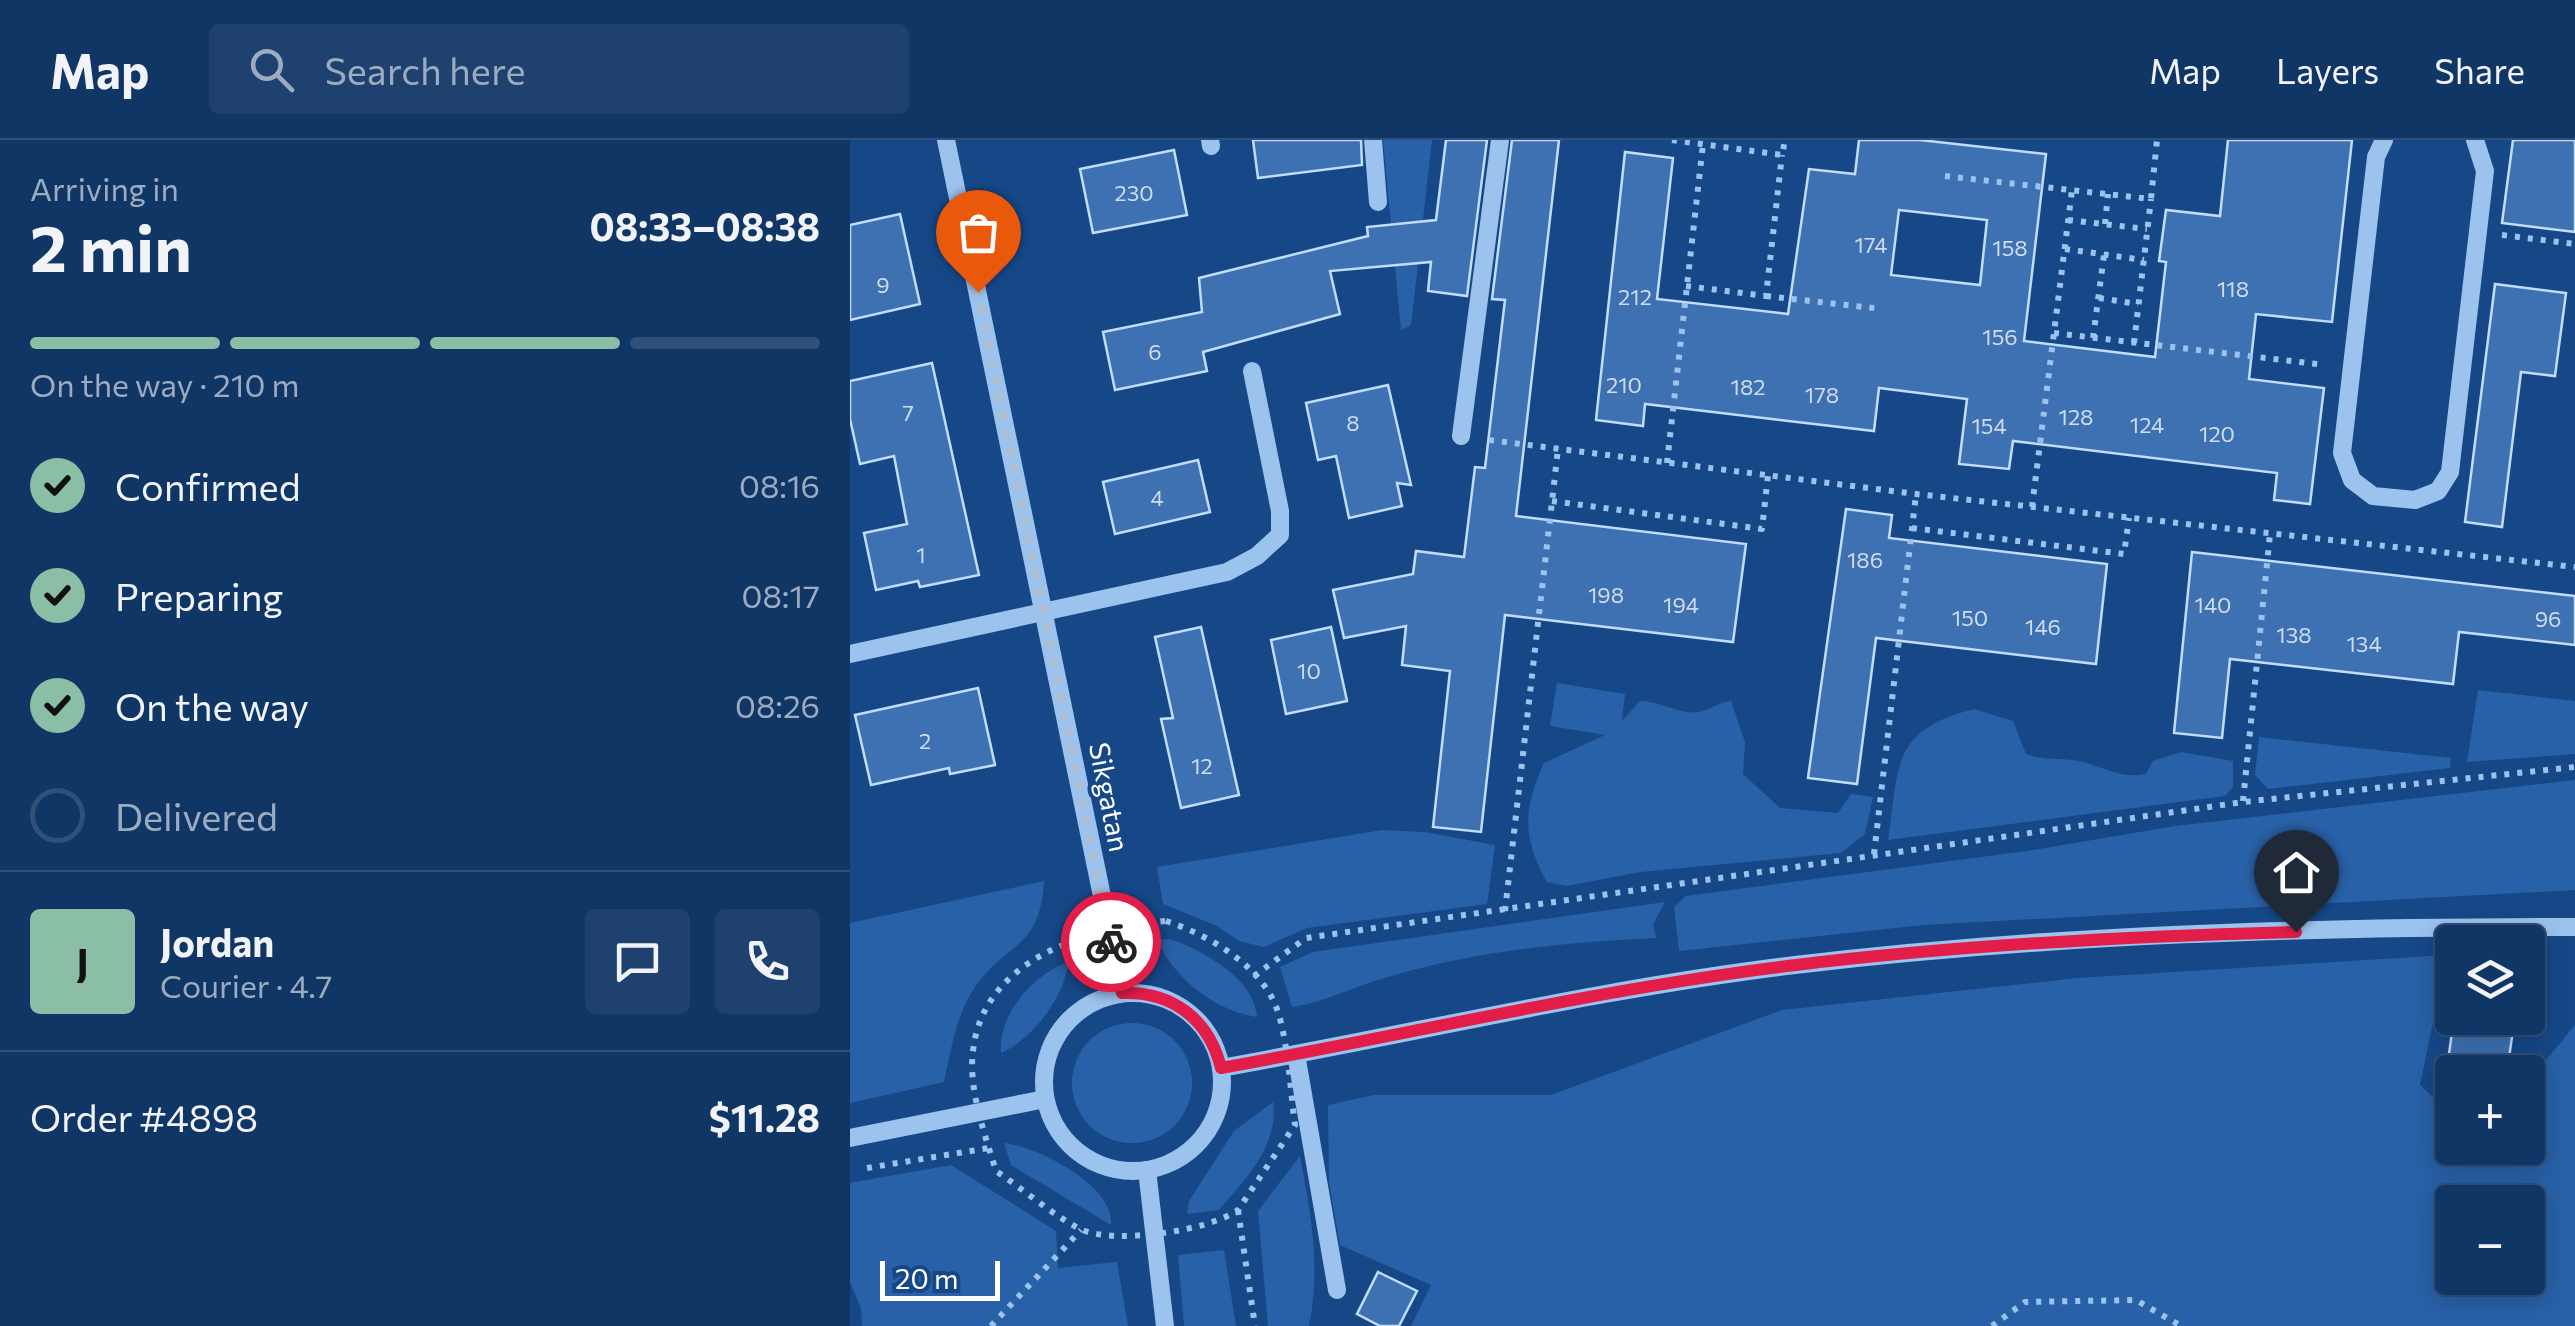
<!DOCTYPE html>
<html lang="en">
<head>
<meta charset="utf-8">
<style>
  :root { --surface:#103666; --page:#1e416f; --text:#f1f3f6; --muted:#9cabbf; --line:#30507a; --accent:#8abfa5 }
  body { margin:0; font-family:Commissioner,sans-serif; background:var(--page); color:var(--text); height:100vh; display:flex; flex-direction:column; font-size:38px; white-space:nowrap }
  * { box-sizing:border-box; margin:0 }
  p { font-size:32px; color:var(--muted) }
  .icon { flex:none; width:55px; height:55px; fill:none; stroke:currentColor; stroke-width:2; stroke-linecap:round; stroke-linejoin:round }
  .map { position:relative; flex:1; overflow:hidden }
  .panel { display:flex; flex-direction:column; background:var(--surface); width:850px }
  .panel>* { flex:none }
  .buttons { position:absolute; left:1585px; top:785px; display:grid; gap:20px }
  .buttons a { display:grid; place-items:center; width:110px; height:110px; border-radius:10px; background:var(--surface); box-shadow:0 5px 25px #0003,0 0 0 2px var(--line); font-size:50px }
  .scale { position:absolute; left:30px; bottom:25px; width:120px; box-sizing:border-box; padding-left:10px; border:5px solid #fff; border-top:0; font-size:28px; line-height:35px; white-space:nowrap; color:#fff; -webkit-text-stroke:8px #164888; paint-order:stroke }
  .pin { position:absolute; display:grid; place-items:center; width:85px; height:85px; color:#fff; margin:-102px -42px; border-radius:50% 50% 50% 0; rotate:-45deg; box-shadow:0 0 10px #0007 }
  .pin .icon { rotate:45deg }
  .courier { position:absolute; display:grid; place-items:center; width:100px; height:100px; margin:-50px; border:8px solid #e11d48; border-radius:50%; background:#fff; color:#222; box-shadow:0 2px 12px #0007 }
  .overview em { font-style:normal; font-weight:700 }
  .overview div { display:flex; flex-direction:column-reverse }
  .overview { display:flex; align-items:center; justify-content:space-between; height:170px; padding:0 30px }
  h1 { font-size:65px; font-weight:700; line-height:75px }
  .bar { display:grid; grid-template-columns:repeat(4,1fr); gap:15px 10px; align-content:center; height:120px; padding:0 30px }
  .bar i { height:12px; border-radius:8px; background:var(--line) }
  .bar .active { background:var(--accent) }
  .bar p { grid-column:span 4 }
  .line { display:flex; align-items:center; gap:25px; padding:0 30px; border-top:2px solid var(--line) }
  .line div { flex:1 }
  .round { display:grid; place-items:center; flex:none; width:105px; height:105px; border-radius:10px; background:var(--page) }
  ol { padding:0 30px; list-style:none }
  li { display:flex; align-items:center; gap:30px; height:110px }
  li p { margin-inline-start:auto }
  li .icon { padding:10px; border-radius:50%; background:var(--accent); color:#111; stroke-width:4 }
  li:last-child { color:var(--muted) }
  li i { width:55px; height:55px; border:5px solid var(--line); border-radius:50% }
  header { display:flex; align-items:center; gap:60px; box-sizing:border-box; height:140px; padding:0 50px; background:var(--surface); border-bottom:2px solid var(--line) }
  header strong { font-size:48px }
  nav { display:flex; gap:55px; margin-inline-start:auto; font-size:35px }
  .search { width:700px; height:90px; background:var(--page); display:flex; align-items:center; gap:25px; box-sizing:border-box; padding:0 35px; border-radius:10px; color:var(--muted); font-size:38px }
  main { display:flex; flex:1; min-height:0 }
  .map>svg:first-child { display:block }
</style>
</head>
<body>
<header>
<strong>Map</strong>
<div class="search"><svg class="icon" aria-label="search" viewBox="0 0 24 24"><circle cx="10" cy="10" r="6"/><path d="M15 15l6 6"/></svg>Search here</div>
<nav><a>Map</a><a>Layers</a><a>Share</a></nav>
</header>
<main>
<section class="panel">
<div class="overview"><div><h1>2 min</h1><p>Arriving in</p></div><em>08:33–08:38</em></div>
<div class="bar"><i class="active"></i><i class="active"></i><i class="active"></i><i></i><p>On the way · 210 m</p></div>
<ol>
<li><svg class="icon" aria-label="check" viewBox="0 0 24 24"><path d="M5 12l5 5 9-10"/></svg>Confirmed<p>08:16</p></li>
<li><svg class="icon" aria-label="check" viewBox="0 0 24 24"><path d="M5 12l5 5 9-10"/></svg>Preparing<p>08:17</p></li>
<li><svg class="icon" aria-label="check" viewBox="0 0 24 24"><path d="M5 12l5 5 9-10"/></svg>On the way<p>08:26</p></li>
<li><i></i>Delivered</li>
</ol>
<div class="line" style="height:180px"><b class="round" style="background:var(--accent);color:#111">J</b><div><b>Jordan</b><p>Courier · 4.7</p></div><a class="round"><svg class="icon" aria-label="chat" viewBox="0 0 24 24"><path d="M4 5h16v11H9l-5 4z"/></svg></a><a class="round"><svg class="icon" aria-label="phone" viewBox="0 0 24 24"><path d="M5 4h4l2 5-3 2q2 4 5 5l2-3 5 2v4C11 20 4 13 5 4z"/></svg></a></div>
<div class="line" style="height:130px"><div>Order #4898</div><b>$11.28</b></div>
</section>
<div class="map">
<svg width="1725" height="1186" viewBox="0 0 1725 1186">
  <rect width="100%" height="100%" fill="#164888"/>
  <g fill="#2861a7" fill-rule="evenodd">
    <path d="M 533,0 L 582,0 L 561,185 L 551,190 Z"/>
    <path d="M 707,543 L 775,554 L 772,581 L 790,561 C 810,561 830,575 848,572 C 859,571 868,562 881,561 L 895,602 L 893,634 L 930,668 L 988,673 L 1001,654 L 1023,657 L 1015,694 L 991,713 L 791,732 L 716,746 L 697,742 C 672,698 673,669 694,623 L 755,595 L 700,586 Z"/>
    <path d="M 1628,550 L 1725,561 L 1725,614 L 1617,622 Z"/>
    <path d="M 1124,569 L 1163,581 L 1176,614 C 1194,621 1214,617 1233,622 C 1256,628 1272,639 1296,634 L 1303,621 L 1331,612 L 1383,621 L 1383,647 L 1375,656 L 1038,700 C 1049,625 1041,590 1124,569 Z"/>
    <path d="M 1409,597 L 1601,618 L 1600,628 L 1418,649 L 1405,635 Z"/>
    <path d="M 1725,640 L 1725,750 L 1073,785 L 829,811 L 824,767 L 836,756 L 1177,711 L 1325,686 Z"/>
    <path d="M 532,690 L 574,692 L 645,705 L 637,764 L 457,788 L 414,807 L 389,801 L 367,786 L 313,764 L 307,727 Z"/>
    <path d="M 194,741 C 190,810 158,800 125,847 C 106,875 101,910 94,942 L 0,963 L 0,783 Z"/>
    <path d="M 815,762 L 803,784 L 806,798 C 715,802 625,811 538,837 C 504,846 476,862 442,867 L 430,827 L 463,812 Z"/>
    <path d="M 320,799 C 352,810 404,838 407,877 C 365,871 324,838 307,800 Z"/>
    <path d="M 1597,815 L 1570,945 L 1584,958 L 1602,960 L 1602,1008 L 1678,1008 L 1678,942 L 1725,885 L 1725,1186 L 561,1186 L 581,1145 L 490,1105 L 479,1043 L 478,965 L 524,955 L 701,955 L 932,870 L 1228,838 ZM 1602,1062 L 1678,1062 L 1678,1138 L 1602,1138 Z"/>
    <path d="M 219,822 C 213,858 184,898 151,913 C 148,874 184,833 219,822 Z"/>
    <circle cx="282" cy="943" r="60"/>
    <path d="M 423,962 C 429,1005 395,1040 369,1070 L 337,1074 L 339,1061 L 384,991 Z"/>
    <path d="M 154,1003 C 188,1007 264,1045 261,1085 L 161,1025 Z"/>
    <path d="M 450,1016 C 461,1074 471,1127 459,1186 L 418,1186 L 408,1071 Z"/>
    <path d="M 101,1025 L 206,1091 L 208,1128 L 267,1122 L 278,1186 L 12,1186 L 11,1168 L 0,1142 L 0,1043 Z"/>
    <path d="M 374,1110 L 386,1186 L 334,1186 L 328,1115 Z"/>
  </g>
  <g fill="#3e71b2" stroke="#c2dcfb" stroke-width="2.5" fill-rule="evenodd">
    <path d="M 403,0 L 511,0 L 512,25 L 408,38 Z"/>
    <path d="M 596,0 L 637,0 L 617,156 L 578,151 L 581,122 L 480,131 L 490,174 L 353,212 L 357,231 L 265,250 L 253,192 L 352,172 L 349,138 L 518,96 L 517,87 L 586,80 Z"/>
    <path d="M 662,0 L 709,0 L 666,376 L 896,404 L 883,502 L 655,475 L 631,692 L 583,687 L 600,531 L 552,525 L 556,486 L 494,498 L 483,450 L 563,434 L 566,411 L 614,417 L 625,327 L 635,328 L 655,160 L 642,159 Z"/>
    <path d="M 1009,0 L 1070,0 L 1196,14 L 1174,201 L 1305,217 L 1316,122 L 1309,121 L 1316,70 L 1370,76 L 1378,0 L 1502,0 L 1482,182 L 1406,174 L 1399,239 L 1474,248 L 1460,364 L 1424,360 L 1427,333 L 1163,301 L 1159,329 L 1109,324 L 1117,259 L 1029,248 L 1024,291 L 795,264 L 793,286 L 746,280 L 775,12 L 823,18 L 807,159 L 938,174 L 959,29 L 1005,34 ZM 1049,70 L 1137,80 L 1130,145 L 1041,135 Z"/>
    <path d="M 1663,0 L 1725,0 L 1725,92 L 1652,83 Z"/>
    <path d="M 324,10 L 337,75 L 243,93 L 230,29 Z"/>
    <path d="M 50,74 L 70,164 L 0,180 L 0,85 Z"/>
    <path d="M 1645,144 L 1716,153 L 1705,236 L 1671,232 L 1652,387 L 1615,382 Z"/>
    <path d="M 82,223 L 129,435 L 70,447 L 68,441 L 26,450 L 14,393 L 57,384 L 44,316 L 10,324 L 0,279 L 0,241 Z"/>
    <path d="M 538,245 L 561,345 L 547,343 L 552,366 L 499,378 L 486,316 L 468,320 L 456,263 Z"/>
    <path d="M 348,320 L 360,372 L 265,394 L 253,342 Z"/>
    <path d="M 996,369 L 1042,375 L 1039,398 L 1257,424 L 1246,524 L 1026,498 L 1007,644 L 958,638 Z"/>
    <path d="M 1342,412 L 1725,456 L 1725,505 L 1609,492 L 1603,544 L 1380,519 L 1372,598 L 1324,593 Z"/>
    <path d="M 351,487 L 389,655 L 331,668 L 311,579 L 323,578 L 305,497 Z"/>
    <path d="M 481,487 L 497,561 L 436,574 L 421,500 Z"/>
    <path d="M 128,548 L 145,625 L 100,634 L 99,628 L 21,645 L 5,575 Z"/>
    <path d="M 1604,878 L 1664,883 L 1657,932 L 1597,928 Z"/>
    <path d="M 528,1132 L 567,1151 L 549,1186 L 530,1186 L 507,1174 Z"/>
  </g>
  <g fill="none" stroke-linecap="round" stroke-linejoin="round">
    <g stroke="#9cc2ee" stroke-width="6" stroke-dasharray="5 8" stroke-linecap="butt">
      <path d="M 822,0 L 932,15 L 935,0"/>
      <path d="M 1095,36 L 1301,59 L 1307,0"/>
      <path d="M 1218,80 L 1297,89"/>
      <path d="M 1255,84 L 1258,54"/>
      <path d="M 1652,95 L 1725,104"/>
      <path d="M 1215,109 L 1294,120"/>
      <path d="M 836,146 L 916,156 L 932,15"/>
      <path d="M 916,156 L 1032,169"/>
      <path d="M 1249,158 L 1288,164"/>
      <path d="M 1204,193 L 1475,225"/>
      <path d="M 1243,198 L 1254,115"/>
      <path d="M 1284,203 L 1301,59"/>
      <path d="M 639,300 L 1066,354 L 1725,427"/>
      <path d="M 817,323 L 853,4"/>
      <path d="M 702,361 L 912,389 L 918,335"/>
      <path d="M 1182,367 L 1222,50"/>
      <path d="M 1062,388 L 1274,414 L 1279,378"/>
      <path d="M 1393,661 L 1420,394"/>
      <path d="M 1024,714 L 1066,354"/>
      <path d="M 655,771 L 708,309"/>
      <path d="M 316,781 C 355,794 400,819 421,856 C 438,885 440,951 445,985 L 388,1070 C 359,1091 263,1105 230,1089 C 201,1074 173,1049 146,1031 C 135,995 118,949 123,911 C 133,818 239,788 316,781 Z"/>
      <path d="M 404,836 L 456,798 L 1393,662 L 1725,627"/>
      <path d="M 17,1028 L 139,1008"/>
      <path d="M 388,1070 L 405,1186"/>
      <path d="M 141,1186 L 231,1090"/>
      <path d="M 1142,1186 L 1175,1162 L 1286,1160 L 1331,1186"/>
    </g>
    <g stroke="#9cc2ee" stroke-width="18">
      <path d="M 96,0 L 272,853"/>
      <path d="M 360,0 L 361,6"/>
      <path d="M 523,0 L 528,62"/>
      <path d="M 1534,0 L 1526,17 L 1492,313 L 1502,340 L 1523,356 L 1565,360 L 1588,351 L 1600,332 L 1635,31 L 1625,0"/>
      <path d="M 611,296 L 650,0"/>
      <path d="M 0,514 L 377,432 L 407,416 L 430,395 L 430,371 L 402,231"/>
      <circle cx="283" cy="942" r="89"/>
      <path d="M 446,914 L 487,1150"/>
      <path d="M 371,928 C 562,894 752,848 945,825 C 1203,794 1465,787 1725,787"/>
      <path d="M 0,998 L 195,959"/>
      <path d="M 297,1030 L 315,1186"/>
    </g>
  </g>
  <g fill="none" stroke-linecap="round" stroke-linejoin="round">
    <path stroke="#adbfd5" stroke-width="10" stroke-dasharray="0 18" d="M 128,152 L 261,802"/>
    <path stroke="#e11d48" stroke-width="12" d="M 261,802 L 272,853 C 322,851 359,879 371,928 C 562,894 752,848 946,825 C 1112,805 1279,796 1446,792"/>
  </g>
  <g text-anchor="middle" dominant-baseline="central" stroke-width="8" stroke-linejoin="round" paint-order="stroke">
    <g font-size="22" fill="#cfdcec">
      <text x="284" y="52">230</text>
      <text x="1021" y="104">174</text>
      <text x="1160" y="107">158</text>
      <text x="33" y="144">9</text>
      <text x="1383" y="148">118</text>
      <text x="785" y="156">212</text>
      <text x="1150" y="196">156</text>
      <text x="305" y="211">6</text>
      <text x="774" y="244">210</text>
      <text x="898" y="246">182</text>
      <text x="972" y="254">178</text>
      <text x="58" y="272">7</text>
      <text x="1226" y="276">128</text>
      <text x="503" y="282">8</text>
      <text x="1297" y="284">124</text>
      <text x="1139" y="285">154</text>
      <text x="1367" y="293">120</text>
      <text x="307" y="357">4</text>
      <text x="71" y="414">1</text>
      <text x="1015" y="419">186</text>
      <text x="756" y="454">198</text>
      <text x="831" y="464">194</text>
      <text x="1363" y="464">140</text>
      <text x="1120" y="477">150</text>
      <text x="1698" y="478">96</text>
      <text x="1193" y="486">146</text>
      <text x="1444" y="494">138</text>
      <text x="1514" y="503">134</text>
      <text x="459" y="530">10</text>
      <text x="75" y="600">2</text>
      <text x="352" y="625">12</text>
    </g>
    <g font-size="28" fill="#fff" stroke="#164888">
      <text transform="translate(260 657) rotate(79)">Sikgatan</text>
    </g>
  </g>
</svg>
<div class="buttons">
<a><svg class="icon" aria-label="layers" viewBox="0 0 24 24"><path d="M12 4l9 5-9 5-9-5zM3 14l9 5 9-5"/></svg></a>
<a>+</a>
<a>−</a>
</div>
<div class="scale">20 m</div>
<div class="pin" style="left:128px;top:152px;background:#ea580c"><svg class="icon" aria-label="bag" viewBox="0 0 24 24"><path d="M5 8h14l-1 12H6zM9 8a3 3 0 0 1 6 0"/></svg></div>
<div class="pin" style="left:1446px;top:792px;background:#1f2937"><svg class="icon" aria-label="home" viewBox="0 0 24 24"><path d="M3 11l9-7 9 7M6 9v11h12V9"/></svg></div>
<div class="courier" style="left:261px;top:802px"><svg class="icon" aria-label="bike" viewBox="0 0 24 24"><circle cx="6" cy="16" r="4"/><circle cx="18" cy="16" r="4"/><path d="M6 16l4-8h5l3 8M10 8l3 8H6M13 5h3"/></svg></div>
</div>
</main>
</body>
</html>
